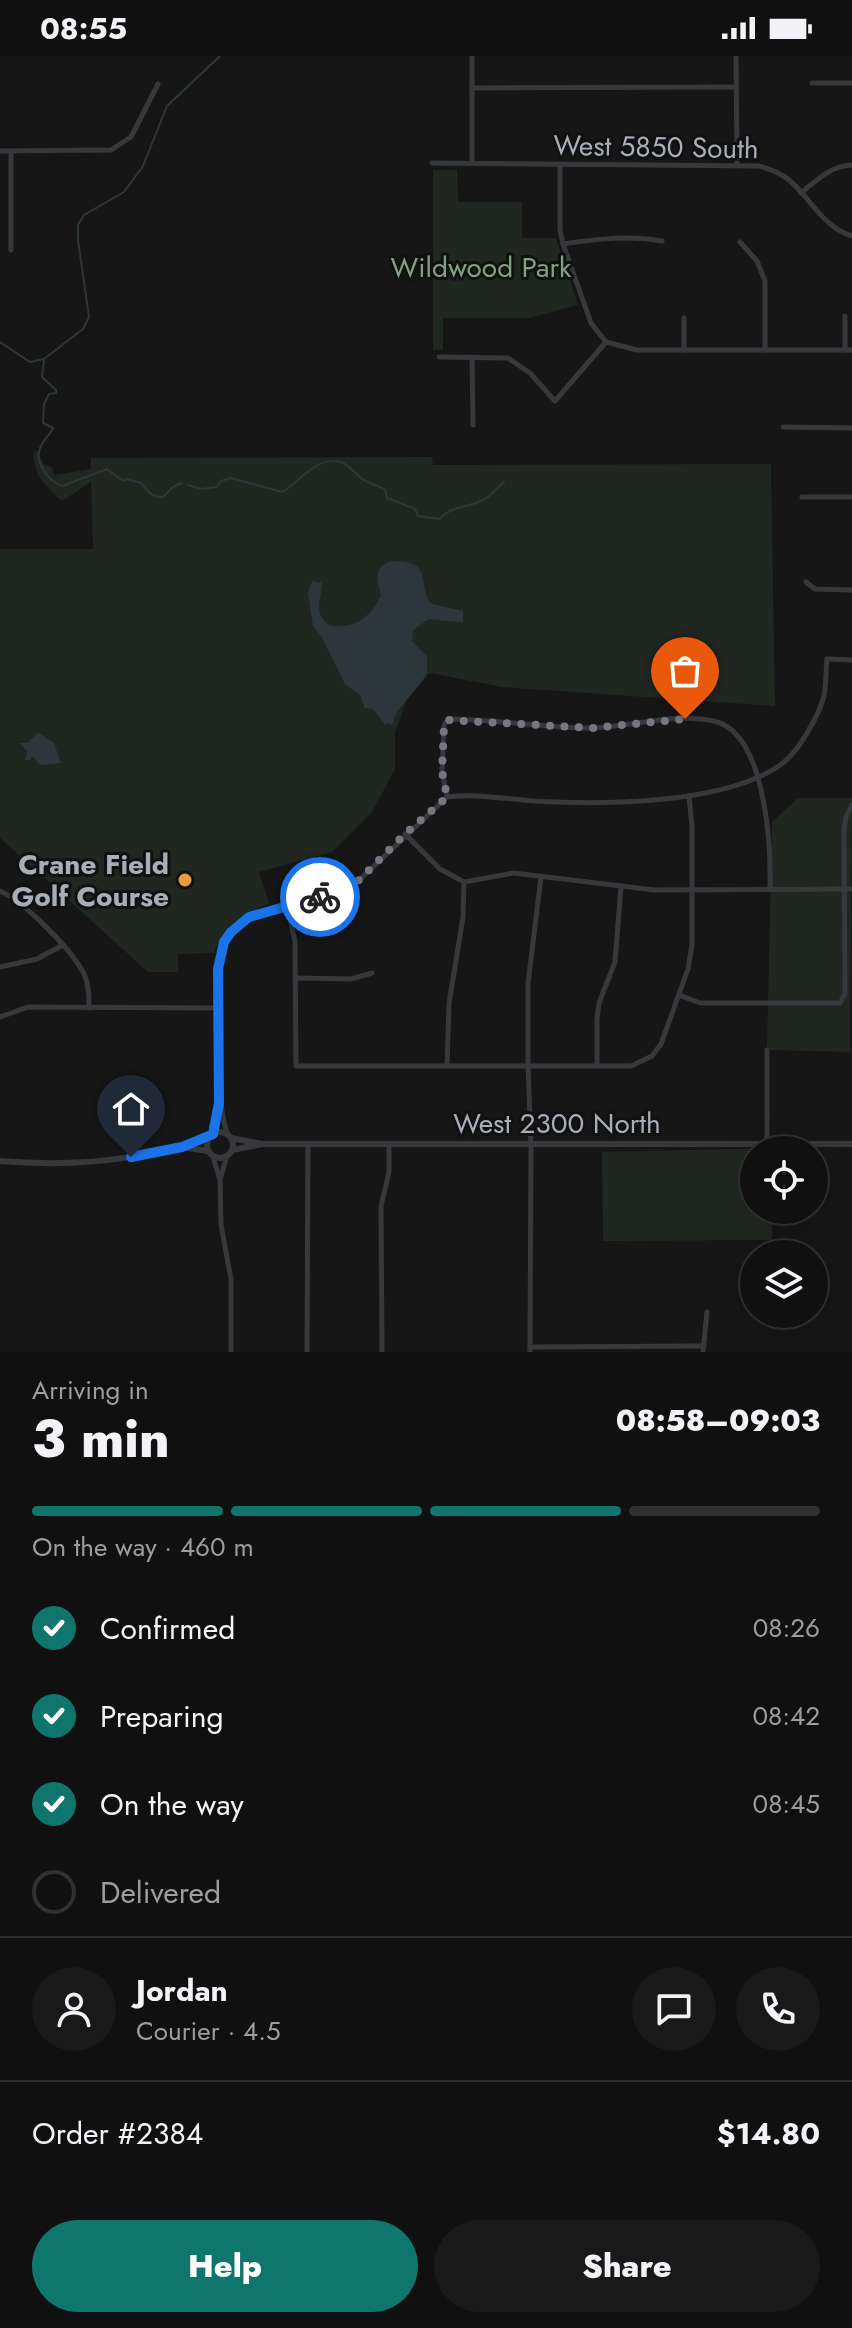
<!DOCTYPE html>
<html lang="en">
<head>
<meta charset="utf-8">
<style>
  :root { --surface:#101011; --page:#19191a; --text:#f1f3f6; --muted:#9c9d9f; --line:#303031; --accent:#0f766e }
  body { margin:0; font-family:Jost,sans-serif; background:var(--page); color:var(--text); height:100vh; display:flex; flex-direction:column; font-size:30px; white-space:nowrap }
  * { box-sizing:border-box; margin:0 }
  p { font-size:26px; color:var(--muted) }
  .icon { flex:none; width:44px; height:44px; fill:none; stroke:currentColor; stroke-width:2; stroke-linecap:round; stroke-linejoin:round }
  .map { position:relative; height:1296px; overflow:hidden }
  .sheet { display:flex; flex-direction:column; background:var(--surface); flex:1 }
  .sheet>* { flex:none }
  .buttons { position:absolute; left:740px; top:1080px; display:grid; gap:16px }
  .buttons a { display:grid; place-items:center; width:88px; height:88px; border-radius:50%; background:var(--surface); box-shadow:0 8px 32px #0002,0 0 0 2px var(--line); font-size:40px }
  .pin { position:absolute; display:grid; place-items:center; width:68px; height:68px; color:#fff; margin:-82px -34px; border-radius:50% 50% 50% 0; rotate:-45deg; box-shadow:0 0 8px #0007 }
  .pin .icon { rotate:45deg }
  .courier { position:absolute; display:grid; place-items:center; width:80px; height:80px; margin:-40px; border:6px solid #1a73e8; border-radius:50%; background:#fff; color:#222; box-shadow:0 2px 10px #0007 }
  .headline em { font-style:normal; font-weight:800 }
  .headline div { display:flex; flex-direction:column-reverse }
  .headline { display:flex; align-items:center; justify-content:space-between; height:136px; padding:0 32px }
  h1 { font-size:52px; font-weight:800; line-height:60px }
  .bar { display:grid; grid-template-columns:repeat(4,1fr); gap:12px 8px; align-content:center; height:96px; padding:0 32px }
  .bar i { height:10px; border-radius:6px; background:var(--line) }
  .bar .current { background:var(--accent) }
  .bar p { grid-column:span 4 }
  .line { display:flex; align-items:center; gap:20px; padding:0 32px; border-top:2px solid var(--line) }
  .line div { flex:1 }
  .round { display:grid; place-items:center; flex:none; width:84px; height:84px; border-radius:42px; background:var(--page) }
  ol { padding:0 32px; list-style:none }
  li { display:flex; align-items:center; gap:24px; height:88px }
  li p { margin-inline-start:auto }
  li .icon { padding:8px; border-radius:50%; background:var(--accent); color:#fff; stroke-width:4 }
  li:last-child { color:var(--muted) }
  li i { width:44px; height:44px; border:4px solid var(--line); border-radius:50% }
  .button { display:flex; gap:16px; margin-top:auto; padding:16px 32px }
  .button a { flex:1; height:92px; border-radius:48px; background:var(--accent); color:#fff; font-size:32px; font-weight:800; line-height:92px; text-align:center }
  .button a+a { background:var(--page); color:var(--text) }
  .status { display:flex; justify-content:space-between; align-items:center; height:56px; padding:0 40px; background:var(--surface); direction:ltr }
  .status svg { height:22px; fill:currentColor }
  .map>svg:first-child { display:block }
</style>
</head>
<body>
<div class="status"><b>08:55</b><svg viewBox="0 0 49 12"><path d="M0 12V9h3v3zM5 12V6h3v6zM10 12V3h3v9zM15 12V0h3v12zM26 1h20v11H26zM47 4h2v5h-2z"/></svg></div>
<div class="map">
<svg width="852" height="1296" viewBox="0 0 852 1296">
  <rect width="100%" height="100%" fill="#161617"/>
  <g fill="#202720">
    <path d="M 433,114 L 457,114 L 458,146 L 522,146 L 522,182 L 556,182 L 578,249 L 529,262 L 443,262 L 443,294 L 433,294 Z"/>
    <path d="M 35,393 L 44,408 L 52,411 L 54,419 L 91,413 L 91,402 L 112,402 L 432,401 L 433,409 L 771,408 L 775,650 L 502,631 L 430,617 L 407,644 L 395,676 L 395,713 L 372,756 L 332,796 L 259,816 L 269,848 C 242,857 224,870 214,897 L 178,898 L 178,916 L 148,916 L 0,782 L 0,493 L 93,493 L 91,426 L 62,445 C 46,430 30,417 35,393 Z"/>
    <path d="M 798,742 L 852,742 L 850,996 L 767,994 L 772,766 Z"/>
    <path d="M 774,1092 L 774,1094 L 754,1094 L 754,1154 L 773,1154 L 772,1184 L 603,1185 L 602,1096 Z"/>
  </g>
  <g fill="#2c363b">
    <path d="M 391,505 C 429,505 419,518 428,544 L 433,548 L 463,555 L 463,566 L 459,566 L 429,563 L 413,574 L 412,585 L 427,600 L 427,617 C 417,636 398,647 392,669 L 388,667 L 385,669 L 373,653 L 365,652 L 360,639 L 345,628 L 321,580 L 313,570 L 308,537 L 312,525 L 322,527 C 321,545 313,558 330,570 C 355,573 370,562 381,539 C 377,525 373,511 391,505 Z"/>
    <path d="M 38,676 L 54,687 L 61,707 L 40,709 L 32,700 L 30,704 L 25,704 L 27,695 L 20,687 L 28,687 Z"/>
  </g>
  <g fill="none" stroke-linecap="round" stroke-linejoin="round">
    <g stroke="#2c363b" stroke-width="2">
      <path d="M 0,286 L 30,306 L 44,303 L 83,273 L 89,261 L 78,184 L 78,169 L 84,159 L 124,136 L 143,110 L 167,50 L 220,0"/>
      <path d="M 44,305 L 42,321 L 56,334 L 56,337 L 49,338 L 44,348 L 43,367 L 53,372 C 50,379 45,382 42,388 C 32,404 47,424 62,430 L 107,413 L 123,425 L 126,423 L 141,427 C 148,436 151,441 163,441 L 173,431 L 182,427"/>
      <path d="M 188,429 L 201,433 L 217,431 L 221,425 L 231,422 L 282,436 C 301,425 323,392 348,410 C 353,414 357,419 362,423 C 370,428 378,429 385,434 L 387,442 L 415,453 L 418,460 L 439,463 C 451,450 467,452 483,444 C 491,440 497,432 504,426"/>
    </g>
    <g stroke="#37383c" stroke-width="5">
      <path d="M 736,0 L 737,108"/>
      <path d="M 812,27 L 852,27"/>
      <path d="M 472,32 L 736,31"/>
      <path d="M 0,95 L 111,94 L 131,81 L 158,28"/>
      <path d="M 11,95 L 11,194"/>
      <path d="M 432,107 L 759,110 C 770,113 781,117 789,124 C 812,143 821,170 852,180"/>
      <path d="M 472,107 L 472,0"/>
      <path d="M 801,137 C 817,124 830,110 852,109"/>
      <path d="M 740,186 L 757,205 L 765,225 L 765,294"/>
      <path d="M 563,188 C 596,183 629,179 662,185"/>
      <path d="M 845,260 L 845,294"/>
      <path d="M 606,286 L 637,294 L 852,294"/>
      <path d="M 684,294 L 684,262"/>
      <path d="M 439,301 L 508,302 L 530,317 L 555,345 L 606,286 L 591,267 L 563,188 L 560,174 L 560,108"/>
      <path d="M 472,301 L 473,369"/>
      <path d="M 783,371 L 852,372"/>
      <path d="M 802,441 L 852,441"/>
      <path d="M 806,526 L 815,533 L 852,534"/>
      <path d="M 447,741 L 442,715 L 444,670 L 446,666 L 453,663 C 499,664 546,672 592,672 C 633,671 673,656 714,665 C 766,677 771,790 770,833"/>
      <path d="M 405,778 L 440,813 L 464,826 L 514,817 L 654,834 L 852,833"/>
      <path d="M 0,835 C 24,845 75,897 85,920 C 89,931 89,941 89,952"/>
      <path d="M 287,850 L 295,885 L 296,1010 L 631,1010 L 652,1000 L 661,988 L 688,913 L 692,889 L 692,770 L 689,740"/>
      <path d="M 0,911 L 37,903 L 63,889"/>
      <path d="M 295,922 L 351,923 L 372,917"/>
      <path d="M 679,939 L 700,947 L 840,947 L 845,938 L 844,774 L 846,761 L 852,749"/>
      <path d="M 0,961 L 28,951 L 218,952"/>
      <path d="M 767,994 L 767,1088"/>
      <path d="M 447,1010 L 449,948 L 463,861 L 464,826"/>
      <path d="M 597,1010 L 597,963 L 599,947 L 615,906 L 621,830"/>
      <path d="M 213,1078 L 219,1048"/>
      <path d="M 228,1079 C 216,1053 212,924 221,895 C 224,884 232,873 242,866 C 271,845 320,846 353,830 L 447,741 C 476,737 504,743 533,745 C 601,749 727,749 783,707 C 799,695 819,659 824,640 C 826,628 826,615 827,603 L 852,604"/>
      <path d="M 213,1101 L 220,1124 L 221,1169 L 231,1223 L 231,1296"/>
      <path d="M 220,1123 L 227,1100"/>
      <path d="M 530,1291 L 704,1290"/>
      <path d="M 307,1296 L 308,1089"/>
      <path d="M 382,1296 L 381,1150 L 389,1116 L 389,1089"/>
      <path d="M 530,1296 L 531,1089 L 528,1010 L 528,927 L 541,821"/>
      <path d="M 703,1296 L 707,1256"/>
    </g>
    <g stroke="#37383c" stroke-width="6">
      <circle cx="220" cy="1089" r="13"/>
      <path d="M 231,1082 L 263,1088"/>
      <path d="M 182,1091 L 208,1095"/>
      <path d="M 232,1094 L 263,1088 L 852,1088"/>
      <path d="M 0,1105 C 71,1111 142,1105 209,1081"/>
    </g>
  </g>
  <g fill="none" stroke-linecap="round" stroke-linejoin="round">
    <path stroke="#75797f" stroke-width="8" stroke-dasharray="0 14.4" d="M 320,841 L 334,839 L 353,830 L 405,778 L 447,741 L 442,715 L 444,670 L 448,664 L 592,672 L 685,663"/>
    <path stroke="#1a73e8" stroke-width="10" d="M 131,1101 L 182,1091 L 213,1078 L 219,1047 L 218,913 L 224,886 L 231,876 L 249,861 L 320,841"/>
  </g>
  <circle fill="#ea9b3b" stroke="#111112" stroke-width="3" cx="185" cy="824" r="8"/>
  <g text-anchor="middle" dominant-baseline="central" stroke-width="6" stroke-linejoin="round" paint-order="stroke">
    <g font-size="28" fill="#a8aeb7" stroke="#111112">
      <text transform="translate(656 91) rotate(1)">West 5850 South</text>
      <text x="557" y="1067">West 2300 North</text>
    </g>
    <g font-size="28" fill="#82a180" stroke="#111112">
      <text x="481" y="211">Wildwood Park</text>
    </g>
    <g font-size="28" font-weight="bold" fill="#a8aeb7" stroke="#111112" text-anchor="end">
      <text x="169" y="808">Crane Field<tspan x="169" dy="32">Golf Course</tspan></text>
    </g>
  </g>
</svg>
<div class="buttons">
<a><svg class="icon" aria-label="locate" viewBox="0 0 24 24"><circle cx="12" cy="12" r="6"/><path d="M12 2v4M12 18v4M2 12h4M18 12h4"/></svg></a>
<a><svg class="icon" aria-label="layers" viewBox="0 0 24 24"><path d="M12 4l9 5-9 5-9-5zM3 14l9 5 9-5"/></svg></a>
</div>
<div class="pin" style="left:685px;top:663px;background:#ea580c"><svg class="icon" aria-label="bag" viewBox="0 0 24 24"><path d="M5 8h14l-1 12H6zM9 8a3 3 0 0 1 6 0"/></svg></div>
<div class="pin" style="left:131px;top:1101px;background:#1f2937"><svg class="icon" aria-label="home" viewBox="0 0 24 24"><path d="M3 11l9-7 9 7M6 9v11h12V9"/></svg></div>
<div class="courier" style="left:320px;top:841px"><svg class="icon" aria-label="bike" viewBox="0 0 24 24"><circle cx="6" cy="16" r="4"/><circle cx="18" cy="16" r="4"/><path d="M6 16l4-8h5l3 8M10 8l3 8H6M13 5h3"/></svg></div>
</div>
<section class="sheet">
<div class="headline"><div><h1>3 min</h1><p>Arriving in</p></div><em>08:58–09:03</em></div>
<div class="bar"><i class="current"></i><i class="current"></i><i class="current"></i><i></i><p>On the way · 460 m</p></div>
<ol>
<li><svg class="icon" aria-label="check" viewBox="0 0 24 24"><path d="M5 12l5 5 9-10"/></svg>Confirmed<p>08:26</p></li>
<li><svg class="icon" aria-label="check" viewBox="0 0 24 24"><path d="M5 12l5 5 9-10"/></svg>Preparing<p>08:42</p></li>
<li><svg class="icon" aria-label="check" viewBox="0 0 24 24"><path d="M5 12l5 5 9-10"/></svg>On the way<p>08:45</p></li>
<li><i></i>Delivered</li>
</ol>
<div class="line" style="height:144px"><a class="round"><svg class="icon" aria-label="person" viewBox="0 0 24 24"><circle cx="12" cy="8" r="4"/><path d="M4 21q1-7 8-7t8 7"/></svg></a><div><b>Jordan</b><p>Courier · 4.5</p></div><a class="round"><svg class="icon" aria-label="chat" viewBox="0 0 24 24"><path d="M4 5h16v11H9l-5 4z"/></svg></a><a class="round"><svg class="icon" aria-label="phone" viewBox="0 0 24 24"><path d="M5 4h4l2 5-3 2q2 4 5 5l2-3 5 2v4C11 20 4 13 5 4z"/></svg></a></div>
<div class="line" style="height:104px"><div>Order #2384</div><b>$14.80</b></div>
<div class="button"><a>Help</a><a>Share</a></div>
</section>
</body>
</html>
